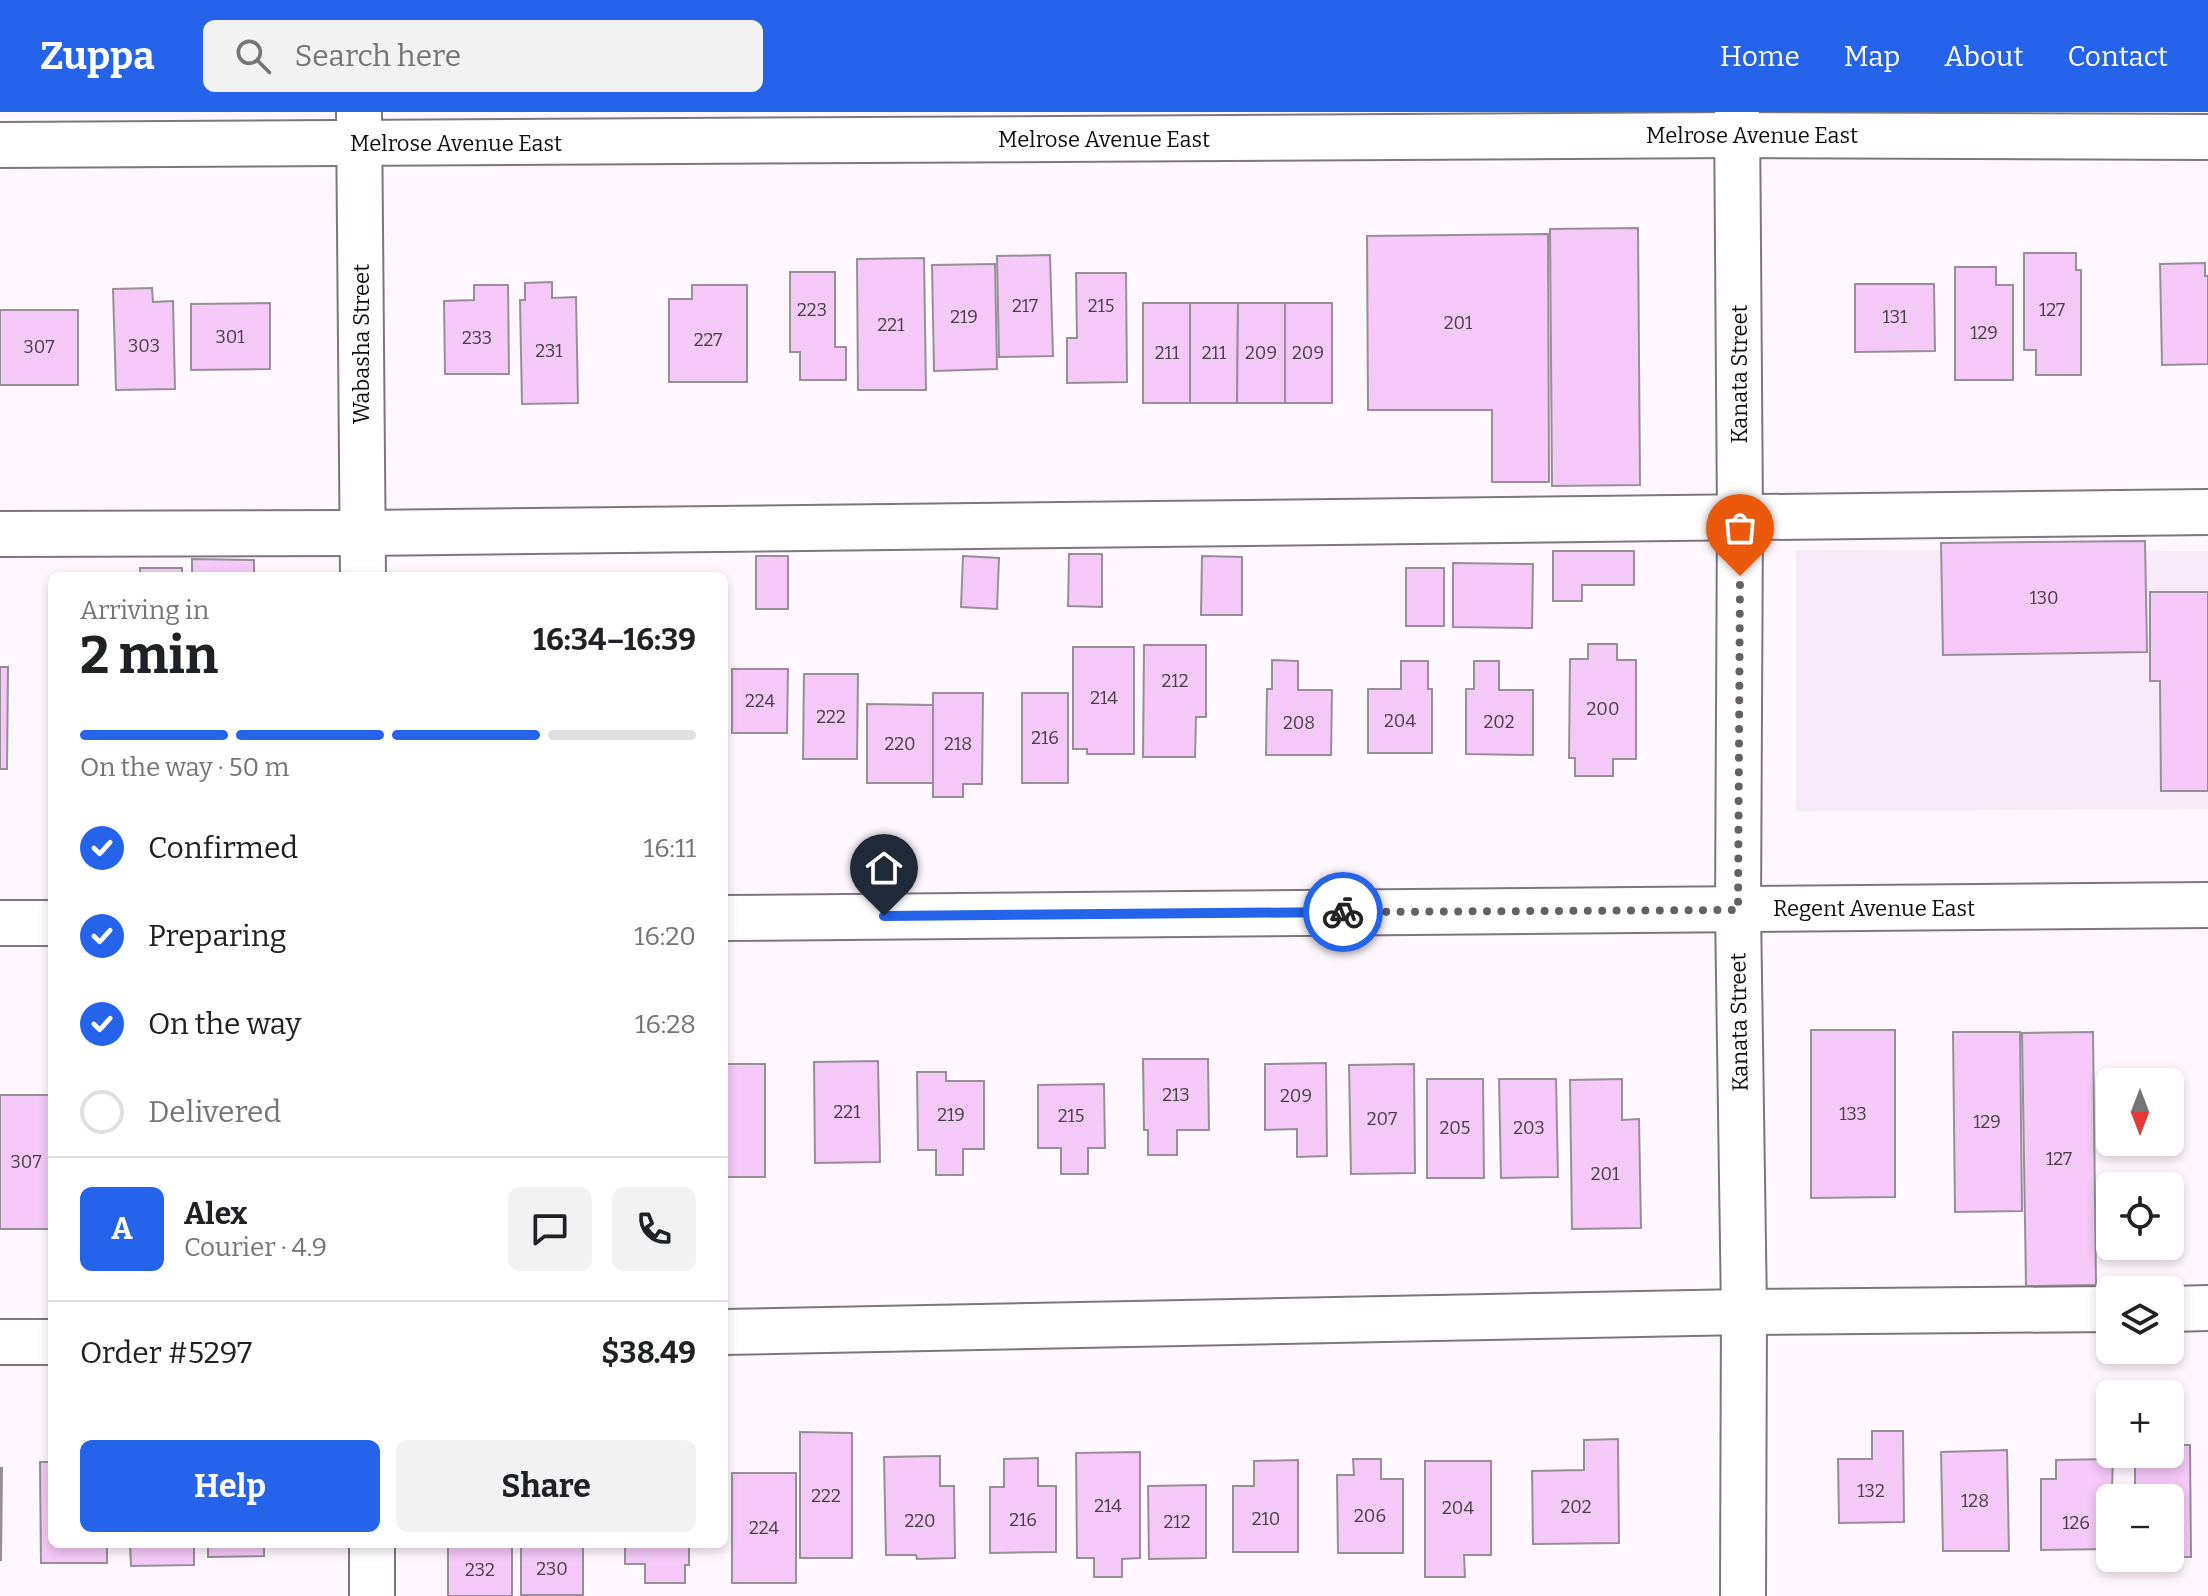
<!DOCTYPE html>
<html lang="en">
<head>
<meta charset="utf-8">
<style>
  :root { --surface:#fff; --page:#f2f2f2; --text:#202124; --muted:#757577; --line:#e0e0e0; --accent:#2563eb }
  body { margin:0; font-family:Bitter,serif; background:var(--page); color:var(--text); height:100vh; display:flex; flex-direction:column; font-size:30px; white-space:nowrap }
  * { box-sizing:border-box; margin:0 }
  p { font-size:26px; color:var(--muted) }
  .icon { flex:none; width:44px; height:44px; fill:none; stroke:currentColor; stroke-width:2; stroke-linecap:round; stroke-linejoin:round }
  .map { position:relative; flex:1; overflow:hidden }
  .drawer { position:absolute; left:48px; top:460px; width:680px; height:976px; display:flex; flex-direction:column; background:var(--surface); border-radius:12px; box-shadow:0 4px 12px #0003 }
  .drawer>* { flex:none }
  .needle { width:52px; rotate:180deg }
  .buttons { position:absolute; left:2096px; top:956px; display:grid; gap:16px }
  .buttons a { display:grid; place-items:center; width:88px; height:88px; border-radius:12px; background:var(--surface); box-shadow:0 4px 12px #0003; font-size:40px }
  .pin { position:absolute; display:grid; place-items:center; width:68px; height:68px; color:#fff; margin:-82px -34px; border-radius:50% 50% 50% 0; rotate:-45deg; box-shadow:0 0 8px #0007 }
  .pin .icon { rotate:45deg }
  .courier { position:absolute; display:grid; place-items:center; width:80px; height:80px; margin:-40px; border:6px solid #2563eb; border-radius:50%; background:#fff; color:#222; box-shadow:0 2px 10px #0007 }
  .overview em { font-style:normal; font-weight:700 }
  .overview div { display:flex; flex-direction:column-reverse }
  .overview { display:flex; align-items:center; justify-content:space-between; height:136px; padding:0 32px }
  h1 { font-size:52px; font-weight:700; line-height:60px }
  .bar { display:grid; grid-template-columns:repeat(4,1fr); gap:12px 8px; align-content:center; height:96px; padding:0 32px }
  .bar i { height:10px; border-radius:6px; background:var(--line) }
  .bar .on { background:var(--accent) }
  .bar p { grid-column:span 4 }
  .line { display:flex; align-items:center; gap:20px; padding:0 32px; border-top:2px solid var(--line) }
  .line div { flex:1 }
  .round { display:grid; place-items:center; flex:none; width:84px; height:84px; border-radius:12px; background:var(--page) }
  ol { padding:0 32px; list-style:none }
  li { display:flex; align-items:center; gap:24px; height:88px }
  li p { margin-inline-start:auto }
  li .icon { padding:8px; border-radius:50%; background:var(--accent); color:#fff; stroke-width:4 }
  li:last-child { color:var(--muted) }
  li i { width:44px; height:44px; border:4px solid var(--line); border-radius:50% }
  .cta { display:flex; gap:16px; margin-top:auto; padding:16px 32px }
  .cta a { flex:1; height:92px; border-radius:12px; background:var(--accent); color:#fff; font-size:32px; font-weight:700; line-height:92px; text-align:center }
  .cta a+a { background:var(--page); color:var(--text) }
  header { display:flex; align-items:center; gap:48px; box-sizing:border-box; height:112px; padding:0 40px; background:var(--accent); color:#fff }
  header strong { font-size:38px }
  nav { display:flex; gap:44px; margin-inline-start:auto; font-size:28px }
  .search { width:560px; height:72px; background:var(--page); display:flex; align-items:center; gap:20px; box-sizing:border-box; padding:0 28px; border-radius:12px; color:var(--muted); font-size:30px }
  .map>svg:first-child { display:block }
</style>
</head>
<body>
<header>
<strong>Zuppa</strong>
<div class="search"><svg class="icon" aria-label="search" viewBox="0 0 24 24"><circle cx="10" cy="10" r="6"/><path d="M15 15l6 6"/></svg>Search here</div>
<nav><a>Home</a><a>Map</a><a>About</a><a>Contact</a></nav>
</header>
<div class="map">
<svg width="2208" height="1484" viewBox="0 0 2208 1484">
  <rect width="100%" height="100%" fill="#fef7fe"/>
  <path fill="#f8e9f8" d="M 1796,438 L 2208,439 L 2208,697 L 1796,699 Z"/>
  <g fill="#f4c9f7" stroke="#978f97" stroke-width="2">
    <path d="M 1638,116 L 1640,373 L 1552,374 L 1550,117 Z"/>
    <path d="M 1548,122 L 1549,370 L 1492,370 L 1492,298 L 1368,298 L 1367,124 Z"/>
    <path d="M 2024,141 L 2076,141 L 2076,158 L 2081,158 L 2081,263 L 2036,263 L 2036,238 L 2024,238 Z"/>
    <path d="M 1050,143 L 1053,244 L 999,245 L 997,144 Z"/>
    <path d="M 924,146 L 926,278 L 858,278 L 857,147 Z"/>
    <path d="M 2205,151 L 2205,164 L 2208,164 L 2208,252 L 2162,253 L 2160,152 Z"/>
    <path d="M 995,152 L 997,257 L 934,259 L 932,153 Z"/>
    <path d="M 1955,155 L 1996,155 L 1996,173 L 2013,173 L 2013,268 L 1955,268 Z"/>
    <path d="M 790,160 L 835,160 L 835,235 L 846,235 L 846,268 L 800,268 L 800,240 L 790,240 Z"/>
    <path d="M 1076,161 L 1126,161 L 1127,270 L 1067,271 L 1067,226 L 1077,226 Z"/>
    <path d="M 552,170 L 552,186 L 576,185 L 578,291 L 522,292 L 520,188 L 525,188 L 525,171 Z"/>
    <path d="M 1855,172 L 1934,172 L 1935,239 L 1855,240 Z"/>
    <path d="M 474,173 L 508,173 L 509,262 L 445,262 L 444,189 L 474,188 Z"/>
    <path d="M 692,173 L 747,173 L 747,270 L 669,270 L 669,187 L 692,187 Z"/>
    <path d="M 152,176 L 153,190 L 173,189 L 175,277 L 116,278 L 113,177 Z"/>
    <path d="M 270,191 L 270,257 L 191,258 L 191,192 Z"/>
    <rect x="1143" y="191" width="47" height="100"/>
    <path d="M 1190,191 L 1238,191 L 1237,291 L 1190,291 Z"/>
    <path d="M 1238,191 L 1285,191 L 1285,291 L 1237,291 Z"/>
    <rect x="1285" y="191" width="47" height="100"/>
    <rect x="0" y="198" width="78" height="75"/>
    <path d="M 2145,429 L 2147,540 L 1943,543 L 1941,431 Z"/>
    <path d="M 1553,439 L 1634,439 L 1634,473 L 1582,473 L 1582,489 L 1553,489 Z"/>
    <path d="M 1069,442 L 1102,442 L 1102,495 L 1068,494 Z"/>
    <rect x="756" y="444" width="32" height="53"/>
    <path d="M 963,444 L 999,446 L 997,497 L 961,495 Z"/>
    <path d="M 1202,444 L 1242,445 L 1242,503 L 1201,503 Z"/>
    <path d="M 192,447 L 254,448 L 254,464 L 192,464 Z"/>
    <path d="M 1453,451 L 1533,452 L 1532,516 L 1453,515 Z"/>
    <rect x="140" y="456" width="42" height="8"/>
    <rect x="1406" y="456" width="38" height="58"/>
    <path d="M 2150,480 L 2208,480 L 2208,679 L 2161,679 L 2160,569 L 2150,569 Z"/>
    <path d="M 1588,532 L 1617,532 L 1617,548 L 1636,548 L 1636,647 L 1613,647 L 1613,664 L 1575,664 L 1575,646 L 1569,646 L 1570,547 L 1588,547 Z"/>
    <path d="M 1144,533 L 1206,533 L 1206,605 L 1196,605 L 1195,645 L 1143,645 Z"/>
    <path d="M 1073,535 L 1134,535 L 1134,642 L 1087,642 L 1087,637 L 1073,637 Z"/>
    <path d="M 1272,548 L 1298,549 L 1298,578 L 1332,578 L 1331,643 L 1266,643 L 1267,577 L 1272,577 Z"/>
    <path d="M 1401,549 L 1428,549 L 1428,577 L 1432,577 L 1432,641 L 1368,641 L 1368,577 L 1401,577 Z"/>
    <path d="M 1474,549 L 1499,549 L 1499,578 L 1533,578 L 1533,643 L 1466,642 L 1466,577 L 1474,577 Z"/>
    <path d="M 0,555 L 8,555 L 7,657 L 0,657 Z"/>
    <path d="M 732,557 L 788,557 L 787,621 L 732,621 Z"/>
    <path d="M 804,562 L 858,562 L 857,647 L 803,647 Z"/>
    <path d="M 933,581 L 983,581 L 982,672 L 963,672 L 963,685 L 933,685 Z"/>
    <rect x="1022" y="581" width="46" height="90"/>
    <path d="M 867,592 L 933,593 L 933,671 L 867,671 Z"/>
    <path d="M 1811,918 L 1895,918 L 1895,1085 L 1811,1086 Z"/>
    <path d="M 1953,920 L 2020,920 L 2022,1099 L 1955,1100 Z"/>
    <path d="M 2093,920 L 2096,1173 L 2026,1174 L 2022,921 Z"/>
    <path d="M 1143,947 L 1208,947 L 1209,1018 L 1177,1018 L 1177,1043 L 1148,1043 L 1148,1018 L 1144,1018 Z"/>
    <path d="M 878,949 L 880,1050 L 815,1051 L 814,950 Z"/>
    <path d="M 1326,951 L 1327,1044 L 1297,1045 L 1297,1017 L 1265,1018 L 1265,952 Z"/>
    <rect x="724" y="952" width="41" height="113"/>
    <path d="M 1414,952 L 1415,1061 L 1351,1062 L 1349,953 Z"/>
    <path d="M 917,960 L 946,960 L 946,969 L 984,969 L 984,1037 L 963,1037 L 963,1063 L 936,1063 L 936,1038 L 918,1038 Z"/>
    <path d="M 1427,967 L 1483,967 L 1484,1066 L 1427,1066 Z"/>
    <path d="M 1499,967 L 1556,967 L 1558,1065 L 1501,1066 Z"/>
    <path d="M 1622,967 L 1622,1008 L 1639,1007 L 1641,1116 L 1572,1117 L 1570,968 Z"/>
    <path d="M 1104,972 L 1105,1036 L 1088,1036 L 1088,1062 L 1061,1062 L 1061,1036 L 1038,1036 L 1038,973 Z"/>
    <rect x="0" y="983" width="52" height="134"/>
    <path d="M 1872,1319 L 1903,1319 L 1904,1410 L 1839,1411 L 1838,1347 L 1872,1347 Z"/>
    <path d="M 800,1320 L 852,1321 L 852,1446 L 800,1446 Z"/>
    <path d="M 1618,1327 L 1619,1431 L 1533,1432 L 1532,1359 L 1584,1358 L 1584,1328 Z"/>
    <path d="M 2170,1333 L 2190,1333 L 2191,1445 L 2170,1445 L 2170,1386 L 2135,1386 L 2135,1342 L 2170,1342 Z"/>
    <path d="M 2007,1338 L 2009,1439 L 1943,1439 L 1941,1340 Z"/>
    <path d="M 1140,1340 L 1140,1446 L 1122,1447 L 1122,1465 L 1094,1465 L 1094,1446 L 1077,1446 L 1076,1341 Z"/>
    <path d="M 940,1344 L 940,1374 L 954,1374 L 955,1446 L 917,1447 L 916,1443 L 886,1443 L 884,1345 Z"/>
    <path d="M 1038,1346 L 1038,1374 L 1056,1374 L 1056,1440 L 990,1441 L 990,1375 L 1004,1375 L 1004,1347 Z"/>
    <path d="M 1353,1347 L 1381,1347 L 1381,1367 L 1403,1367 L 1403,1441 L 1338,1441 L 1337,1363 L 1354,1363 Z"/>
    <path d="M 2113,1347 L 2110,1437 L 2041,1438 L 2041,1367 L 2056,1367 L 2056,1348 Z"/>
    <path d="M 1298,1348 L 1298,1440 L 1233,1440 L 1233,1374 L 1254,1374 L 1254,1349 Z"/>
    <path d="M 1425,1349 L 1491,1349 L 1491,1443 L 1464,1443 L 1465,1465 L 1425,1465 Z"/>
    <path d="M 40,1350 L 52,1350 L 52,1432 L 107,1432 L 107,1451 L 41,1451 Z"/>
    <path d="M 0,1356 L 2,1356 L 1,1448 L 0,1448 Z"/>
    <rect x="732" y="1361" width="64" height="110"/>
    <path d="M 1206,1373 L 1206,1446 L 1149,1447 L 1148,1374 Z"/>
    <path d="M 130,1432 L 194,1432 L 194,1453 L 131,1454 Z"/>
    <path d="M 208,1432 L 264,1432 L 264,1444 L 208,1445 Z"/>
    <rect x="448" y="1432" width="64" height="52"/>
    <rect x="521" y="1432" width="62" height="51"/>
    <path d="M 625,1432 L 689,1432 L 689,1453 L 685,1453 L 685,1471 L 645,1471 L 645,1452 L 625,1452 Z"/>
  </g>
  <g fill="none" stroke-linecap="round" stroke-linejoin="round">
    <defs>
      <g id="minor">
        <path d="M 359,0 L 363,464"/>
        <path d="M 1737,0 L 1740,405 L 1738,798 L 1744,1200 L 1743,1484"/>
        <path d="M 0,33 L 1737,23 L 2208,25"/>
        <path d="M 0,422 L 363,421 L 2208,400"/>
        <path d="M 724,806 L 2208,793"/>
        <path d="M 0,811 L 52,811"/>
        <path d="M 2170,1197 L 2208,1196"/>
        <path d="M 724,1220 L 1744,1200 L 2110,1197"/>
        <path d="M 0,1230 L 52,1230"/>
        <path d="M 372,1432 L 372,1484"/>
      </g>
    </defs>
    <use href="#minor" stroke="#7d767e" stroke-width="48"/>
    <use href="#minor" stroke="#fff" stroke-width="44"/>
  </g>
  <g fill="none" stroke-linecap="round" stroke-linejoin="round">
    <path stroke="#646064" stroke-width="8" stroke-dasharray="0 14.4" d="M 1343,800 L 1738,798 L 1740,464"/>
    <path stroke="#2563eb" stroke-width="10" d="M 884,804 L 1343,800"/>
  </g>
  <g text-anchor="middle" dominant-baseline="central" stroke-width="6" stroke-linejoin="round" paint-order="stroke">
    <g font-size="18" fill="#4a3d4a">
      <text x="1025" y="194">217</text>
      <text x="1101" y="194">215</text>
      <text x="812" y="198">223</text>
      <text x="2052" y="198">127</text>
      <text x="964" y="205">219</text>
      <text x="1895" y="205">131</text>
      <text x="1458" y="211">201</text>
      <text x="891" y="213">221</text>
      <text x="1984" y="221">129</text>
      <text x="230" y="225">301</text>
      <text x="477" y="226">233</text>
      <text x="708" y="228">227</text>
      <text x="144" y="234">303</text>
      <text x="39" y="235">307</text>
      <text x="549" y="239">231</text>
      <text x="1167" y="241">211</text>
      <text x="1214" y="241">211</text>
      <text x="1261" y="241">209</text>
      <text x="1308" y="241">209</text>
      <text x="2044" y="486">130</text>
      <text x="1175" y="569">212</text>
      <text x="1104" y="586">214</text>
      <text x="760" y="589">224</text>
      <text x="1603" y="597">200</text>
      <text x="831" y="605">222</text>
      <text x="1400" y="609">204</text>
      <text x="1499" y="610">202</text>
      <text x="1299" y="611">208</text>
      <text x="1045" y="626">216</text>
      <text x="900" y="632">220</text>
      <text x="958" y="632">218</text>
      <text x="1176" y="983">213</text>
      <text x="1296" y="984">209</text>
      <text x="847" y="1000">221</text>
      <text x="1853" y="1002">133</text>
      <text x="951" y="1003">219</text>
      <text x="1071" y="1004">215</text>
      <text x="1382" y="1007">207</text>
      <text x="1987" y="1010">129</text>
      <text x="1455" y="1016">205</text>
      <text x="1529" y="1016">203</text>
      <text x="2059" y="1047">127</text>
      <text x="26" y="1050">307</text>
      <text x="1605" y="1062">201</text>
      <text x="1871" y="1379">132</text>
      <text x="826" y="1384">222</text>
      <text x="1975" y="1389">128</text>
      <text x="1108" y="1394">214</text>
      <text x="1576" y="1395">202</text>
      <text x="1458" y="1396">204</text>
      <text x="1370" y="1404">206</text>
      <text x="1266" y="1407">210</text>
      <text x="1023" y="1408">216</text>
      <text x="920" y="1409">220</text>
      <text x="1177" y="1410">212</text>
      <text x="2076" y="1411">126</text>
      <text x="764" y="1416">224</text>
      <text x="552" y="1457">230</text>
      <text x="480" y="1458">232</text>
    </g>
    <g font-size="22" fill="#110e11" stroke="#fff">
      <text x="1752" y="23">Melrose Avenue East</text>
      <text x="1104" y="27">Melrose Avenue East</text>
      <text x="456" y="31">Melrose Avenue East</text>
      <text transform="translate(361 232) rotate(-90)">Wabasha Street</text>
      <text transform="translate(1739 262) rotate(-90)">Kanata Street</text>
      <text x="1874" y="796">Regent Avenue East</text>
      <text transform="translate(1739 910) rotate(-91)">Kanata Street</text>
    </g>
  </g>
</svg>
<div class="buttons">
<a><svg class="needle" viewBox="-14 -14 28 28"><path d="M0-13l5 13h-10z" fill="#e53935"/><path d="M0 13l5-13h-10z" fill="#757577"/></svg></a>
<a><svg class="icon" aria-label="locate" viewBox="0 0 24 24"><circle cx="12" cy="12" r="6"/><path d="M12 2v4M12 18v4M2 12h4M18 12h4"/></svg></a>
<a><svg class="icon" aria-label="layers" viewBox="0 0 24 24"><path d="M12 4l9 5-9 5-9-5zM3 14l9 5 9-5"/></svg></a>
<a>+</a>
<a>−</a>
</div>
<div class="pin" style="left:1740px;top:464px;background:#ea580c"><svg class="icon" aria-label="bag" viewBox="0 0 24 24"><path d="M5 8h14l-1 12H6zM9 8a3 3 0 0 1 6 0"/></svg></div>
<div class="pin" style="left:884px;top:804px;background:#1f2937"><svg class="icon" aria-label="home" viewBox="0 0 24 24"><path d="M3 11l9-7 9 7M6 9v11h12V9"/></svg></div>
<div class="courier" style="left:1343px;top:800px"><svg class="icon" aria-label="bike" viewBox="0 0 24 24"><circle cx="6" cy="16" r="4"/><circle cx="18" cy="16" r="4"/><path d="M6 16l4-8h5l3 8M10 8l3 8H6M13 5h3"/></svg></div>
<section class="drawer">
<div class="overview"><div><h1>2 min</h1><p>Arriving in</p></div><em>16:34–16:39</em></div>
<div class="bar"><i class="on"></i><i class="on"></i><i class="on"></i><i></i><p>On the way · 50 m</p></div>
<ol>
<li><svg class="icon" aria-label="check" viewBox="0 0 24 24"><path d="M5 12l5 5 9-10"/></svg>Confirmed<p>16:11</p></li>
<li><svg class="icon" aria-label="check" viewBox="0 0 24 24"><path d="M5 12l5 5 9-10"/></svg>Preparing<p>16:20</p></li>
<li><svg class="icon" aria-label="check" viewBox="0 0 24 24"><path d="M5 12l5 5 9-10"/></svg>On the way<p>16:28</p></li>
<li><i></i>Delivered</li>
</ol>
<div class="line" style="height:144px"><b class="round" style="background:var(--accent);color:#fff">A</b><div><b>Alex</b><p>Courier · 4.9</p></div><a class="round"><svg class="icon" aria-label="chat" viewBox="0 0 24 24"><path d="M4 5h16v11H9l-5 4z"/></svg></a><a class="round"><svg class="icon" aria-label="phone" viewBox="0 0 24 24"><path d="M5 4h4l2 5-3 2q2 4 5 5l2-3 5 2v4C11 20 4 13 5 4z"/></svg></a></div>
<div class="line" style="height:104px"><div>Order #5297</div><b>$38.49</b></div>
<div class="cta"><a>Help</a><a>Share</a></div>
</section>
</div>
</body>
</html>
